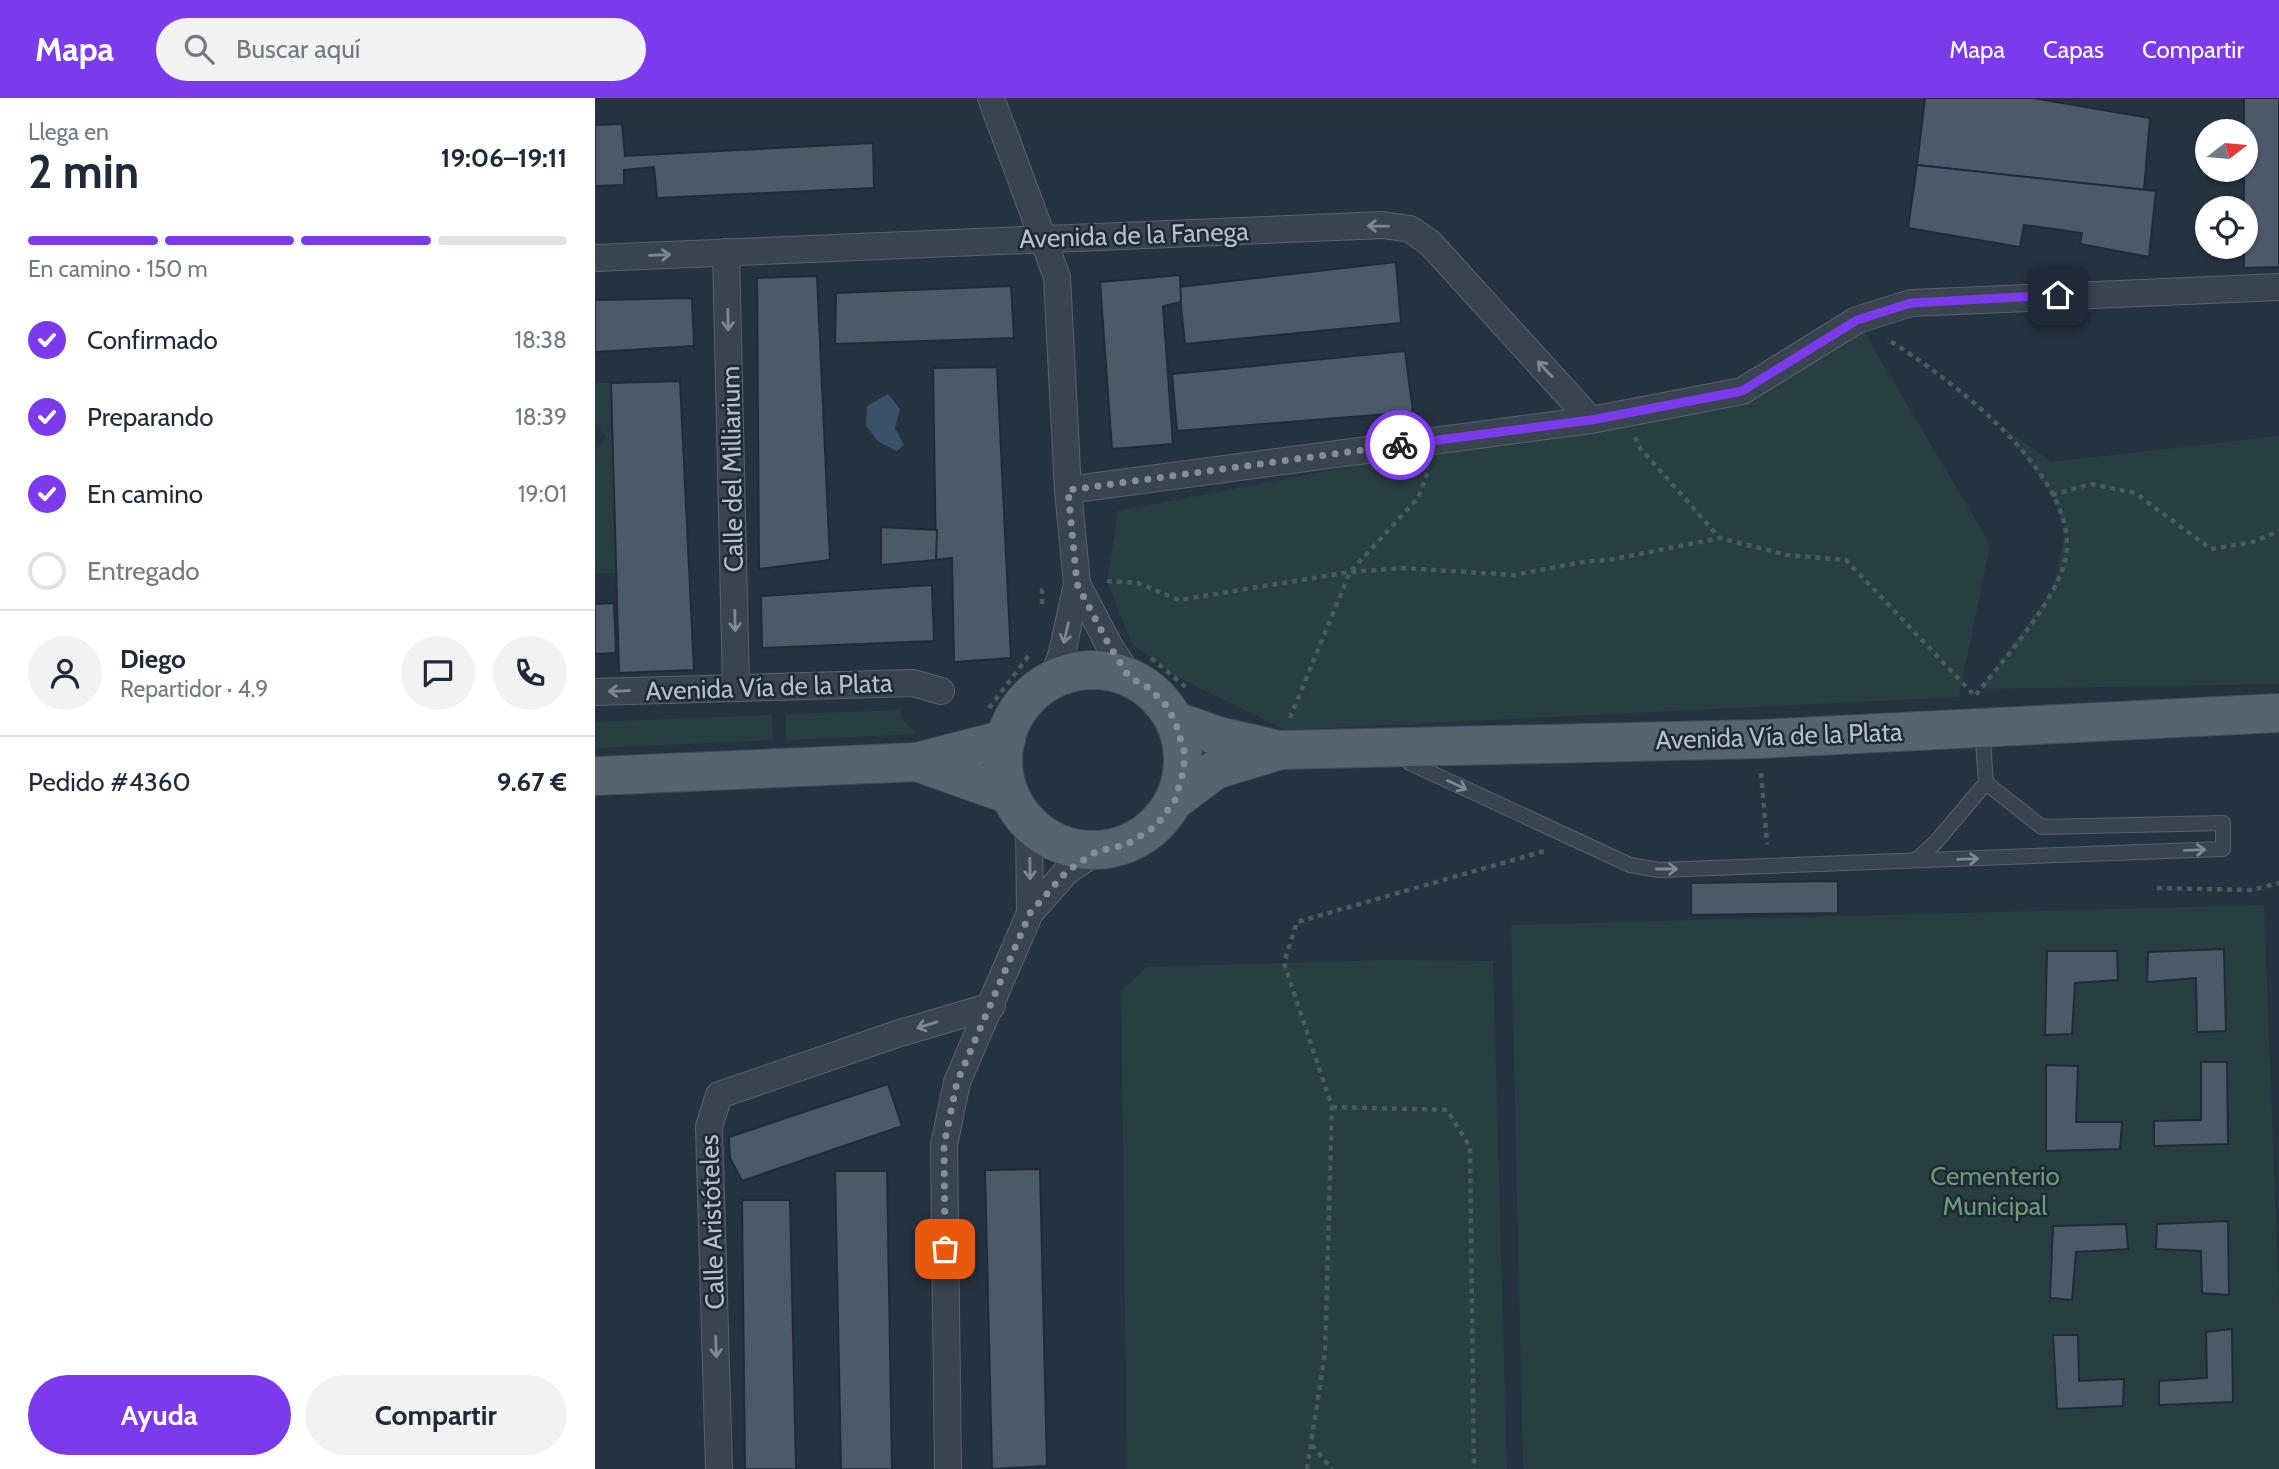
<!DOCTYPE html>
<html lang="es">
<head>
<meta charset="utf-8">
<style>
  :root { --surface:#fff; --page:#f2f2f3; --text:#1f2937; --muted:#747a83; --line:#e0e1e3; --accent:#7c3aed }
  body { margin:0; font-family:Cabin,sans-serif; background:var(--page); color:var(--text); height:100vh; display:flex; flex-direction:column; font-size:26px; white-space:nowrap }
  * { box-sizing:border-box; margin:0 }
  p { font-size:23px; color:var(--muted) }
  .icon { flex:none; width:38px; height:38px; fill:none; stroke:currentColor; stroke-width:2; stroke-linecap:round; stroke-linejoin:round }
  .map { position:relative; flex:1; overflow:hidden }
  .sheet { display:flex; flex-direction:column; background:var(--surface); width:595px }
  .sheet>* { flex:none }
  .needle { width:46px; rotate:74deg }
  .tools { position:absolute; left:1600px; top:21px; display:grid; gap:14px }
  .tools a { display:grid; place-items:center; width:63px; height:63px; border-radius:50%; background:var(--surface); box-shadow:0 2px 5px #0004; font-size:35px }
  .pin { position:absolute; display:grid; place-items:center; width:60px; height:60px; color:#fff; margin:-30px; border-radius:14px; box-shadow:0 4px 10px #0006 }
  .courier { position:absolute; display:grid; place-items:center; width:70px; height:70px; margin:-35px; border:5px solid #7c3aed; border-radius:50%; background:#fff; color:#222; box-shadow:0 2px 9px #0007 }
  .head em { font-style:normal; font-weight:700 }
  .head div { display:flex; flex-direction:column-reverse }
  .head { display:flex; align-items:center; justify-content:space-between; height:119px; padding:0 28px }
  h1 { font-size:46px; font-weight:700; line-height:52px }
  .bar { display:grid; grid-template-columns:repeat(4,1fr); gap:10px 7px; align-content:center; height:84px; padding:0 28px }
  .bar i { height:9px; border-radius:5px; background:var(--line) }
  .bar .active { background:var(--accent) }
  .bar p { grid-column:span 4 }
  .line { display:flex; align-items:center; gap:18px; padding:0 28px; border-top:2px solid var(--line) }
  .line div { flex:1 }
  .round { display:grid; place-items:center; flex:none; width:74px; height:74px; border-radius:37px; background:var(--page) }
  ol { padding:0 28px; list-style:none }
  li { display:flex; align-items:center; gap:21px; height:77px }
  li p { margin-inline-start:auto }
  li .icon { padding:7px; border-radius:50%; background:var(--accent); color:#fff; stroke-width:4 }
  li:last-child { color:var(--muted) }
  li i { width:38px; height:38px; border:4px solid var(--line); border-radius:50% }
  .cta { display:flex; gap:14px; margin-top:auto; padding:14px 28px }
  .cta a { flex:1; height:80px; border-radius:42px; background:var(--accent); color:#fff; font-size:28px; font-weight:700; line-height:80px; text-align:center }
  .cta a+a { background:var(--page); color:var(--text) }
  header { display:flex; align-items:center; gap:42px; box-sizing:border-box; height:98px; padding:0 35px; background:var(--accent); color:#fff }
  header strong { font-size:33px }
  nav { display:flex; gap:38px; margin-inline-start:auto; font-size:24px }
  .search { width:490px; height:63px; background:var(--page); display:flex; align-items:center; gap:18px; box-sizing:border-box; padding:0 24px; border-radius:38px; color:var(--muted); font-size:26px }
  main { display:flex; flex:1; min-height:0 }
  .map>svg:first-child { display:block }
</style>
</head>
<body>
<header>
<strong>Mapa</strong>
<div class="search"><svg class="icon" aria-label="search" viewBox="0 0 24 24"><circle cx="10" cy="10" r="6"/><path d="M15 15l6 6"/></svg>Buscar aquí</div>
<nav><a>Mapa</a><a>Capas</a><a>Compartir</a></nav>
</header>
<main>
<section class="sheet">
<div class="head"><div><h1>2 min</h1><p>Llega en</p></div><em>19:06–19:11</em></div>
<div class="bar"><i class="active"></i><i class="active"></i><i class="active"></i><i></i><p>En camino · 150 m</p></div>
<ol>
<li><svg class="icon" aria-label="check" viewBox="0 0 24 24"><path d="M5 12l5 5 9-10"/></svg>Confirmado<p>18:38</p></li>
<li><svg class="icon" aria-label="check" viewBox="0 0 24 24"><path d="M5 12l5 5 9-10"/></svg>Preparando<p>18:39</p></li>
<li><svg class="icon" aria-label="check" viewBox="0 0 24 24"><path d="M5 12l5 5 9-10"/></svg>En camino<p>19:01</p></li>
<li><i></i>Entregado</li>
</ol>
<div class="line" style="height:126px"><a class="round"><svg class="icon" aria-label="person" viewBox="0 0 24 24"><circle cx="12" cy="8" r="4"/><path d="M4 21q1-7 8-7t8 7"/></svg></a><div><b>Diego</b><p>Repartidor · 4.9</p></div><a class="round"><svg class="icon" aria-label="chat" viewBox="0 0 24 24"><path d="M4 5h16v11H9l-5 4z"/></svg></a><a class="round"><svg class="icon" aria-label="phone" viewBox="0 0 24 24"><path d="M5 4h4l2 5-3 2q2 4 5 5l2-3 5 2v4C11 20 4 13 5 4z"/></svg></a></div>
<div class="line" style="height:91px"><div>Pedido #4360</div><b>9.67 €</b></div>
<div class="cta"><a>Ayuda</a><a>Compartir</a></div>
</section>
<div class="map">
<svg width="1684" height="1371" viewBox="0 0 1684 1371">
  <rect width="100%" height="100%" fill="#253240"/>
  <g fill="#283f41">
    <path d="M 1262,222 L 1395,446 L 1364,599 L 690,632 L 580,578 L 537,546 L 512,483 L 523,413 L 1098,303 Z"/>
    <path d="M 0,285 L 16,285 L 22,475 L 0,475 L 0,353 L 11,339 L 0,322 Z"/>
    <path d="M 1407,328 L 1456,364 L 1684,338 L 1684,586 L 1385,591 L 1458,491 L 1471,432 L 1457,397 Z"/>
    <path d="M 306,612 L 306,619 L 322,636 L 191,642 L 191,616 Z"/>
    <path d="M 177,617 L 178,642 L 0,650 L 0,624 Z"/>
    <path d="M 1669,807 L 1684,1208 L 1684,1371 L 928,1371 L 916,827 Z"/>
    <path d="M 791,862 L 898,863 L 912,1371 L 532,1371 L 526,893 L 552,869 Z"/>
  </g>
  <path fill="#3b5069" d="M 293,296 L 305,311 L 300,330 L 309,347 L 302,353 L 284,344 L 271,328 L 272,308 Z"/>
  <g fill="#4c5969" stroke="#202b37" stroke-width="2">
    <path d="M 1330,0 L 1438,0 L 1555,20 L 1549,92 L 1322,67 Z"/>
    <path d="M 1649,0 L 1684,0 L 1684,169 L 1649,170 Z"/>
    <path d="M 27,26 L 30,58 L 278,45 L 279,90 L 62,100 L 59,69 L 29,72 L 29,87 L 0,88 L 0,27 Z"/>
    <path d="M 1322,67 L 1561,93 L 1554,159 L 1485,146 L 1487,135 L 1429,127 L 1425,149 L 1313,130 Z"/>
    <path d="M 801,164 L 806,225 L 590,246 L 584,189 Z"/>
    <path d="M 585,177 L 586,204 L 568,208 L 578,346 L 517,351 L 505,184 Z"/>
    <path d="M 222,178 L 235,462 L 164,471 L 162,180 Z"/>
    <path d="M 416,188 L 419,240 L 240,246 L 241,195 Z"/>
    <path d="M 97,200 L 99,248 L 0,254 L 0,202 Z"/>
    <path d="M 810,253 L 818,314 L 582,333 L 577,276 Z"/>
    <path d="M 402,269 L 416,560 L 359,564 L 357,460 L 341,462 L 338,270 Z"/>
    <path d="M 85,283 L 99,572 L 24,575 L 16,285 Z"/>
    <path d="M 286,429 L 342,432 L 341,462 L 286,467 Z"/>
    <path d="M 337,487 L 339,543 L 167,550 L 166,498 Z"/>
    <path d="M 19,505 L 21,555 L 0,556 L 0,506 Z"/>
    <path d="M 1243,783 L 1243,815 L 1096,817 L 1096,785 Z"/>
    <path d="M 1629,851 L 1631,933 L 1602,934 L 1601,880 L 1552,884 L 1553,854 Z"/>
    <path d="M 1452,853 L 1522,853 L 1523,882 L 1480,885 L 1477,936 L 1450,937 Z"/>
    <path d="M 1606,964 L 1632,964 L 1633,1046 L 1559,1048 L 1559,1023 L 1606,1022 Z"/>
    <path d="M 1451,967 L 1483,968 L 1481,1024 L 1527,1024 L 1525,1051 L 1451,1053 Z"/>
    <path d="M 293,986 L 307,1028 L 147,1083 L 135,1060 L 134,1039 Z"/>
    <path d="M 445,1071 L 452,1368 L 397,1371 L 390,1072 Z"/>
    <path d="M 240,1073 L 292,1073 L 297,1371 L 246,1371 Z"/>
    <path d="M 147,1102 L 195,1102 L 201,1371 L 150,1371 Z"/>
    <path d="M 1633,1123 L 1634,1197 L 1607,1195 L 1606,1153 L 1561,1151 L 1562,1126 Z"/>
    <path d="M 1531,1126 L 1533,1151 L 1481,1154 L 1477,1202 L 1455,1200 L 1458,1128 Z"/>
    <path d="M 1637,1231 L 1638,1304 L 1564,1307 L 1564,1283 L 1612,1280 L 1611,1234 Z"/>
    <path d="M 1458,1237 L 1483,1237 L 1484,1283 L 1529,1281 L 1528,1308 L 1462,1311 Z"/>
  </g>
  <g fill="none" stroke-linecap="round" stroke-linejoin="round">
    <defs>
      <g id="service">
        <path d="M 813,654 L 815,665 L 1035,767 L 1064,772 L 1628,751 L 1628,725 L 1447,729 L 1391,685"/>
        <path d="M 1321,762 L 1340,745 L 1391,685 L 1387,630"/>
      </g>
      <g id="minor">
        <path d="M 396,0 L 462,179 L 473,392 L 482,486 L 467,555 L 457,582"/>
        <path d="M 131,154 L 141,589"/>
        <path d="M 0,160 L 788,127 L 815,131 L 835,145 L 996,322"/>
        <path d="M 473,392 L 996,322 L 1147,293 L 1262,222 L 1316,205 L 1684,189"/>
        <path d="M 482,486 L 514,547 L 534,579"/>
        <path d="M 0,594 L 318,585 L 346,593"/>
        <path d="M 434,726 L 435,815"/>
        <path d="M 124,1371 L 114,1029 L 124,997 L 305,935 L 397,908"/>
        <path d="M 353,1371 L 349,1047 L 362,984 L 435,815 L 472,773 L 502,753"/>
      </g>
      <g id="primary">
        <circle cx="498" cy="662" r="90"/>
        <path d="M 580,623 L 623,638 L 684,652 L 1164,641 L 1684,615"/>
        <path d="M 322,664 L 415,697"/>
        <path d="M 0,678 L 322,664 L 411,641"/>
        <path d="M 580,702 L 620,672 L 682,653"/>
      </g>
    </defs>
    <use href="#service" stroke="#58626e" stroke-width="16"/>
    <use href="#minor" stroke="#58626e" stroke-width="28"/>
    <use href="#primary" stroke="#434d59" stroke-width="40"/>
    <g stroke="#465c5e" stroke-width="4.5" stroke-dasharray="5 5" stroke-linecap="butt">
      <path d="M 1040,339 L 1045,350 L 1124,439"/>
      <path d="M 1457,397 L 1496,386 L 1540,395 L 1616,451 L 1658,444 L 1684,433"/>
      <path d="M 512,483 L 543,485 L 584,502 L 755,474 L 808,470 L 919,477 L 988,464 L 1019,461 L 1125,440 L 1192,457 L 1251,462 L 1380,598 C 1408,562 1456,509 1469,467 C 1494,383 1353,279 1292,241"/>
      <path d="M 447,506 L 447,492 L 452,491"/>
      <path d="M 556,560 L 592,590"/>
      <path d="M 394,610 L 435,556"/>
      <path d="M 695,620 L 755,474 L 823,400 L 834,371"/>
      <path d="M 1166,675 L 1172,746"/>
      <path d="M 1562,790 L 1657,792 L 1684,785"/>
      <path d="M 737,1009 L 852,1012 L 875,1049 L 879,1371"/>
      <path d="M 717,1347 L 737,1371"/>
      <path d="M 712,1371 L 730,1255 L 737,1009 L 689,865 L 702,824 L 953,752"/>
    </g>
    <use href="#service" stroke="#3a4450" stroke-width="14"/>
    <use href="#minor" stroke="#3a4450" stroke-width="26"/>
    <use href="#primary" stroke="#586370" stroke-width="38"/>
  </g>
  <defs><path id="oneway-shaft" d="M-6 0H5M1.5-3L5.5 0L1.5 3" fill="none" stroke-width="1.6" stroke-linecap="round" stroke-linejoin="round" transform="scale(1.75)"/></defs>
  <g stroke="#7e8894">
    <use href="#oneway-shaft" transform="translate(783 128) rotate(-179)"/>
    <use href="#oneway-shaft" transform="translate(65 157) rotate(-2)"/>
    <use href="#oneway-shaft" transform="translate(133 222) rotate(89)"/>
    <use href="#oneway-shaft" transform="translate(950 271) rotate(-133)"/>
    <use href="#oneway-shaft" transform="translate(140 523) rotate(89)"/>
    <use href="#oneway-shaft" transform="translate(471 535) rotate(103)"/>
    <use href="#oneway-shaft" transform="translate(24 593) rotate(178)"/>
    <use href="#oneway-shaft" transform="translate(862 687) rotate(25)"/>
    <use href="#oneway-shaft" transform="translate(1600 752) rotate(-2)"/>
    <use href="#oneway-shaft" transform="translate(1373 761) rotate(-2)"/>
    <use href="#oneway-shaft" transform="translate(435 771) rotate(89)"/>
    <use href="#oneway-shaft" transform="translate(1072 771)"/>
    <use href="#oneway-shaft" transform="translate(332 927) rotate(163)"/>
    <use href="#oneway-shaft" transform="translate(121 1249) rotate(88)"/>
  </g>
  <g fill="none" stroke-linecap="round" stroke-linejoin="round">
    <path stroke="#838e9a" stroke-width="7" stroke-dasharray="0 12.6" d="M 350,1151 L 349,1047 L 362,984 L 435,815 L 472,773 L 502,753 L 531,747 L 561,728 L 580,702 L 589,671 L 589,653 L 580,623 L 570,606 L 554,590 L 534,579 L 514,547 L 482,486 L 473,392 L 805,347"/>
    <path stroke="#7c3aed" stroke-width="9" d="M 805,347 L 996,322 L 1147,293 L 1262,222 L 1316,205 L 1463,197"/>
  </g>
  <g text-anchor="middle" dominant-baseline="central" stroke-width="5" stroke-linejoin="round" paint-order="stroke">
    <g font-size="26" fill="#b6bfcb" stroke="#1e2935">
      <text transform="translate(539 137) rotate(-2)">Avenida de la Fanega</text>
      <text transform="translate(137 371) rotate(-91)">Calle del Milliarium</text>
      <text transform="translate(174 589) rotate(-2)">Avenida Vía de la Plata</text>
      <text transform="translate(1184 638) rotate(-2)">Avenida Vía de la Plata</text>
      <text transform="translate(117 1124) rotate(-92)">Calle Aristóteles</text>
    </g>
    <g font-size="26" fill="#6d9b77" stroke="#1e2935">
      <text x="1400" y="1078">Cementerio<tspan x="1400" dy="30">Municipal</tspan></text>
    </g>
  </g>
</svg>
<div class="tools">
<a><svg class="needle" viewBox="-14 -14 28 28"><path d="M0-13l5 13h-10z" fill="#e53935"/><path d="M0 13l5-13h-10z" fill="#747a83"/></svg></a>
<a><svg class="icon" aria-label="locate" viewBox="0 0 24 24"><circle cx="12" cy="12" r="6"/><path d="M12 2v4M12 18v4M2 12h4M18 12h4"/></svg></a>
</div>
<div class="pin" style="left:350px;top:1151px;background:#ea580c"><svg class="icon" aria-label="bag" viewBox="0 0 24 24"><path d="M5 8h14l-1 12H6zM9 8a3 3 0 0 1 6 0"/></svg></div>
<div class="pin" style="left:1463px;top:197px;background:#1f2937"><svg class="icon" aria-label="home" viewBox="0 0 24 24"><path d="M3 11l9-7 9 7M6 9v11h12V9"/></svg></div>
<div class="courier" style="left:805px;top:347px"><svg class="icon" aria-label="bike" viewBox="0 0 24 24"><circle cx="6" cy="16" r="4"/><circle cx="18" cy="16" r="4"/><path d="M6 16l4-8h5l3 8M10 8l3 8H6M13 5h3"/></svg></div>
</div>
</main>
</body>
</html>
